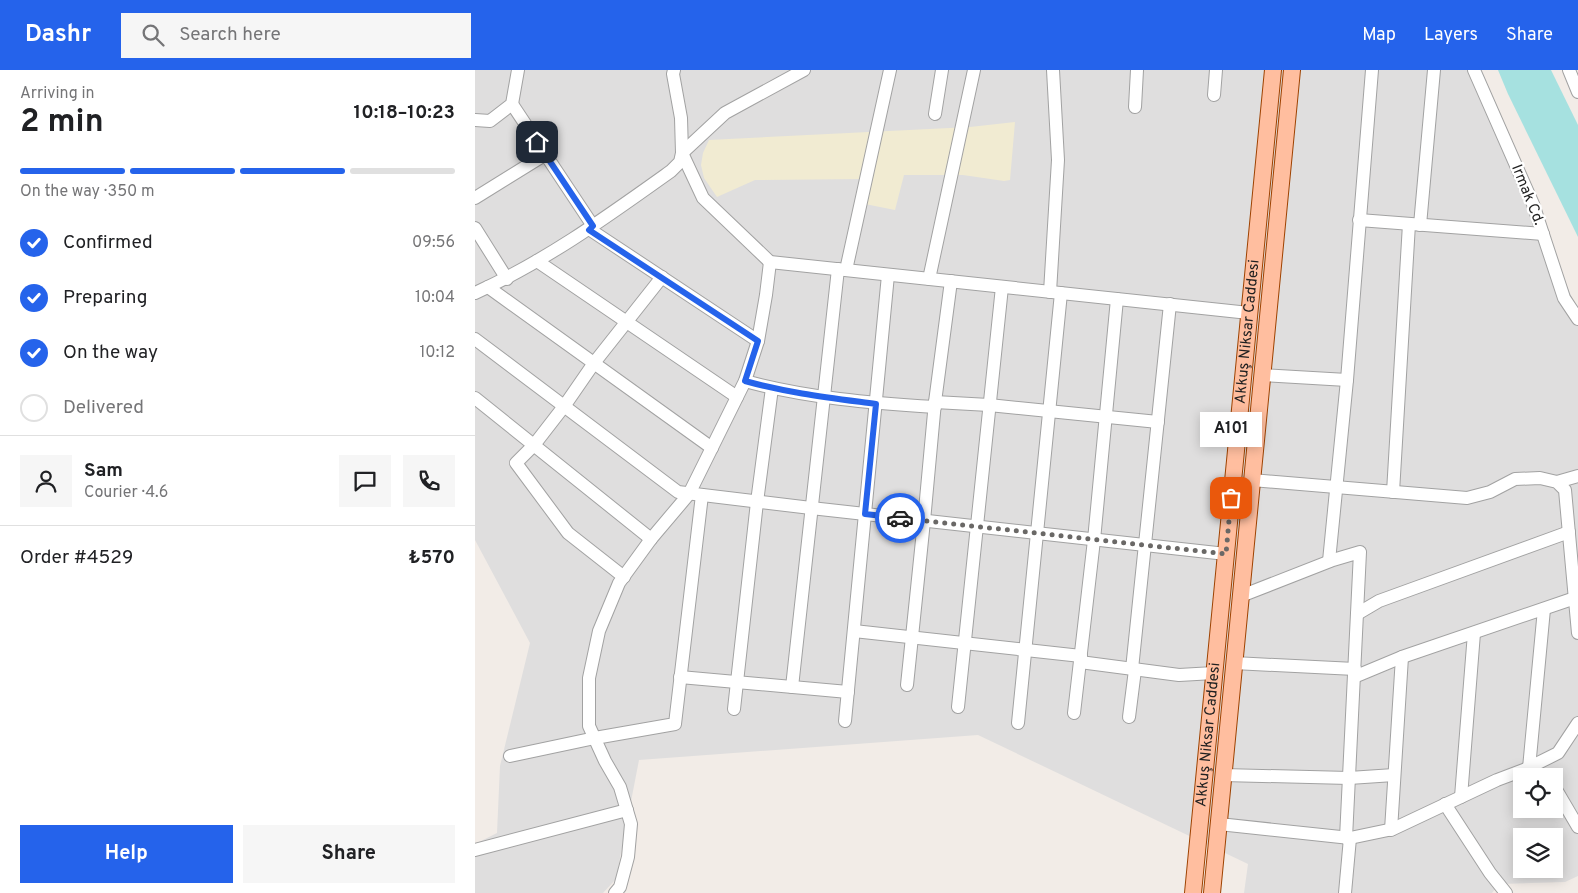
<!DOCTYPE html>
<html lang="en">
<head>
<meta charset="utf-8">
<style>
  :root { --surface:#fff; --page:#f6f6f6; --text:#202124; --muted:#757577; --line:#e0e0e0; --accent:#2563eb }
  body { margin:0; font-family:Overpass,sans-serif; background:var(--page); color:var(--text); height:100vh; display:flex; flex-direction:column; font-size:19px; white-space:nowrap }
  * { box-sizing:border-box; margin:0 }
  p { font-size:16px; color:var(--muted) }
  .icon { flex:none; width:28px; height:28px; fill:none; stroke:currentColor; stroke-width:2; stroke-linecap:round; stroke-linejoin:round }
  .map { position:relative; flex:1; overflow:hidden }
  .details { display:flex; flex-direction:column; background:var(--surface); width:475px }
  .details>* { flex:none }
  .fabs { position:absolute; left:1038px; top:698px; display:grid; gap:10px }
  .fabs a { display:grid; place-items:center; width:50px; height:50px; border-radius:0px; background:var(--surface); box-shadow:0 2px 12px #0003; font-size:25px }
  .pin { position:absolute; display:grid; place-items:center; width:42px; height:42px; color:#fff; margin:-21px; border-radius:10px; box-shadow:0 2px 8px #0006 }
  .courier { position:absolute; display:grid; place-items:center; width:50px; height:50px; margin:-25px; border:4px solid #2563eb; border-radius:50%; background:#fff; color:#222; box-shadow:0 1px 6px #0007 }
  .bubble { position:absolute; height:35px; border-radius:0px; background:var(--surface); box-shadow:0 2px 12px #0003; font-size:16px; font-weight:700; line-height:35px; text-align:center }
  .overview em { font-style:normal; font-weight:700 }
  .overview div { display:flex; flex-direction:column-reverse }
  .overview { display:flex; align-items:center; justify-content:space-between; height:85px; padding:0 20px }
  h1 { font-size:32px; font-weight:700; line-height:38px }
  .bar { display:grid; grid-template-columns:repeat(4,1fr); gap:8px 5px; align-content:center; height:60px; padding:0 20px }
  .bar i { height:6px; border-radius:4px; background:var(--line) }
  .bar .current { background:var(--accent) }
  .bar p { grid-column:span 4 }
  .line { display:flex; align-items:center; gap:12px; padding:0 20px; border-top:1px solid var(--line) }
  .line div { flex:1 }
  .round { display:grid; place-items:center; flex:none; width:52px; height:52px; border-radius:0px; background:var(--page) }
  ol { padding:0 20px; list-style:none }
  li { display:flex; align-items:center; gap:15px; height:55px }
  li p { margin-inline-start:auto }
  li .icon { padding:5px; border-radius:50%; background:var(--accent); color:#fff; stroke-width:4 }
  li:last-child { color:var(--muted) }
  li i { width:28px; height:28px; border:2px solid var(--line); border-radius:50% }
  .action { display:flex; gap:10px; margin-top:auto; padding:10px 20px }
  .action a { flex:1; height:58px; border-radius:0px; background:var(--accent); color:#fff; font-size:20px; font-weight:700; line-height:58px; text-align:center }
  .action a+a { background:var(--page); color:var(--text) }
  header { display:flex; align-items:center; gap:30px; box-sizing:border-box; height:70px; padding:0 25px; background:var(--accent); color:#fff }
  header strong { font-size:24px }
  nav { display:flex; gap:28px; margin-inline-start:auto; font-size:18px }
  .search { width:350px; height:45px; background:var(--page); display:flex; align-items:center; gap:12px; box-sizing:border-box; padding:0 18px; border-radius:0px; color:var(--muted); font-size:19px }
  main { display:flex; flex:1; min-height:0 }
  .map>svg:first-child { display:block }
</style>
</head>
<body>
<header>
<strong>Dashr</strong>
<div class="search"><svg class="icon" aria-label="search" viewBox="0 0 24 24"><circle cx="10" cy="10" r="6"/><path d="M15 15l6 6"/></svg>Search here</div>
<nav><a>Map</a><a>Layers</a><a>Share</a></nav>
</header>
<main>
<section class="details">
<div class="overview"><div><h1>2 min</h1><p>Arriving in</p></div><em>10:18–10:23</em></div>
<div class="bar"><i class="current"></i><i class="current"></i><i class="current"></i><i></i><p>On the way · 350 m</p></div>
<ol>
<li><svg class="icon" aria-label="check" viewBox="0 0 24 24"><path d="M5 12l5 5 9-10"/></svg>Confirmed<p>09:56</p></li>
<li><svg class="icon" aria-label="check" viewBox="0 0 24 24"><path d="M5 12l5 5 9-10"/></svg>Preparing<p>10:04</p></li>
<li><svg class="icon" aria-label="check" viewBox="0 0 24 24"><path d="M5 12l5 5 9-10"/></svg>On the way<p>10:12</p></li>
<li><i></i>Delivered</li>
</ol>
<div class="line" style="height:90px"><a class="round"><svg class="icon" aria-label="person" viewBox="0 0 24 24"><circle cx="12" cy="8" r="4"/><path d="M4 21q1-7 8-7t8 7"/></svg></a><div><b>Sam</b><p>Courier · 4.6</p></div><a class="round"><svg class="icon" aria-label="chat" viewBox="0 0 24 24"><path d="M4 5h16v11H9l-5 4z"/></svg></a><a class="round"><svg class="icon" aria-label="phone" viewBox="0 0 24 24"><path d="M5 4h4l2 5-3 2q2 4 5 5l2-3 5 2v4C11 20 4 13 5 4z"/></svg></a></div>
<div class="line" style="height:65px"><div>Order #4529</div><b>₺570</b></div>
<div class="action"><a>Help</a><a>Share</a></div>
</section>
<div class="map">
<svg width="1103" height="823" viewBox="0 0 1103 823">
  <rect width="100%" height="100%" fill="#f2ece7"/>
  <path fill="#dfdede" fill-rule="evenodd" d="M 0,0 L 996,0 L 1103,241 L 1103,806 L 1090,812 L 1024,814 L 1017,823 L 769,823 L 773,794 L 503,665 L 164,690 L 141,809 L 128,823 L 0,823 L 0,774 L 22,763 L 25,696 L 55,573 L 0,470 ZM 1046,706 L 1079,706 L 1079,739 L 1046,739 ZM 1046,766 L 1079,766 L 1079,799 L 1046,799 Z"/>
  <path fill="#f1ebd2" d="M 540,52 L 535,110 L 529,111 L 488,105 L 429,105 L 420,140 L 385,133 L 390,109 L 280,110 L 242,127 L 229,108 L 226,95 L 228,83 L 234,70 L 495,57 Z"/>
  <path fill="#a6e1e0" d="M 1023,0 L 1076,0 L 1103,55 L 1103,167 L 1033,24 Z"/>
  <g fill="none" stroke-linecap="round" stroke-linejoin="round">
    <defs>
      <g id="minor">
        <path d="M 199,0 L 198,4 L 206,48 L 207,83 L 228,128 L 295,192 L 774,243"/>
        <path d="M 999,0 L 1058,134 L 1089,228 L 1103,249"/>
        <path d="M 1094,0 L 1103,22"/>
        <path d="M 739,25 L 741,0"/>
        <path d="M 37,34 L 118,156"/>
        <path d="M 660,37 L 662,0"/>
        <path d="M 460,44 L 467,0"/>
        <path d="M 0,50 L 15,51 L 37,34 L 43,0"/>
        <path d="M 0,128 L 71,84"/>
        <path d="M 884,150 L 1068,164"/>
        <path d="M 945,155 L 959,0"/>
        <path d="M 0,158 L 32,209"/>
        <path d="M 114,159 L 283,271"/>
        <path d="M 62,191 L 262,327"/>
        <path d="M 371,200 L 415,0"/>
        <path d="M 454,209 L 499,0"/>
        <path d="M 13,217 L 237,378"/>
        <path d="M 575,222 L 583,90 L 578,0"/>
        <path d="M 0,223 C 71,191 133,146 196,101 L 205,92 L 207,83 L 250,43 L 329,0"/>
        <path d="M 0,269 L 203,422 L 336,438 L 751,484"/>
        <path d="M 787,305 L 872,310"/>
        <path d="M 270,311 C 332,328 396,333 460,337"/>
        <path d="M 0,328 L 176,469"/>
        <path d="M 460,332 L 514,335 L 683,352"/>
        <path d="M 777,410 L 992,428 L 1015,422 L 1040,409 L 1065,408 L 1082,412 L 1090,420 L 1103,563"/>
        <path d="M 1082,412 L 1103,406"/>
        <path d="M 918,422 L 934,154"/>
        <path d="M 854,491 L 872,310 L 897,0"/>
        <path d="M 149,507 L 93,463 L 41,393 L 59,375 L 90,335 L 119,293 L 187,207"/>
        <path d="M 766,526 L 858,490 L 885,482 L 871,768"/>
        <path d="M 882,544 L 904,531 L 1094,462"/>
        <path d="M 379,561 L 606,586"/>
        <path d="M 605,592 L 704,605 L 739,603"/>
        <path d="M 759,593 L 880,599"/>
        <path d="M 657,599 L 695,234"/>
        <path d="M 205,607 L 373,622"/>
        <path d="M 879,607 L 927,587 L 1100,528"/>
        <path d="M 432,615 L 449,451 L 460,332 L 476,211"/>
        <path d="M 317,617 L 363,199"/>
        <path d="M 483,637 L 527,217"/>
        <path d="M 259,639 L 282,432 L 297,318"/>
        <path d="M 599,643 L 619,470 L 642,229"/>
        <path d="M 654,647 L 660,600"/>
        <path d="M 370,651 L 413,205"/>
        <path d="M 543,653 L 586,223"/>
        <path d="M 35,686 L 120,668 L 200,654 L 227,425"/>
        <path d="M 1054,698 L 1069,539"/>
        <path d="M 1051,699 L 1083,683 L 1103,653"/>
        <path d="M 748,705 L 874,708 L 919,705"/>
        <path d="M 1079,716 L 1103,757"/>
        <path d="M 986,727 L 999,563"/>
        <path d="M 970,734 L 1015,803 L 1031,823"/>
        <path d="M 744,754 L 875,768 L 918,759 L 1022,710 L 1051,699 L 1066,706"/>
        <path d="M 916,760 L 927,587"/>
        <path d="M 0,780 L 152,740"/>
        <path d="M 140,823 L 145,817 L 153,787 L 156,754 L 145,717 L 130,691 L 114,656 L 114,608 L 124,561 L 144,513 L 176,469 L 214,424 L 270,311 L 283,271 L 291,225 L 295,192"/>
        <path d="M 870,823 L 875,768"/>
      </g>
      <g id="major">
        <path id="s1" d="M 718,823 L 798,0"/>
        <path d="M 737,823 L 817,0"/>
      </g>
    </defs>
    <use href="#minor" stroke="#a2a2a2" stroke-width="14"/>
    <use href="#major" stroke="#9e4200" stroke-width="18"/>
    <use href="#minor" stroke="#fff" stroke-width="12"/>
    <use href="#major" stroke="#ffbe9f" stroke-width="16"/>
  </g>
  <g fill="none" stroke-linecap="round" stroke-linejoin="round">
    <path stroke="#6a6866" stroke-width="5" stroke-dasharray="0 9" d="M 425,448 L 751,484 L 756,428"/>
    <path stroke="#2563eb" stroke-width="6" d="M 62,72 L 118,156 L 114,160 L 283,271 L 270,311 C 313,323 357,328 401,334 L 390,444 L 425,448"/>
  </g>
  <g text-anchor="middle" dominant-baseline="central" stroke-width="4.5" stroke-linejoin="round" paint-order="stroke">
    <g font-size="15" fill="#212121" stroke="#fff">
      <text transform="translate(1052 125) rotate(68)">Irmak Cd.</text>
      <text stroke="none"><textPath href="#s1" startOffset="564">Akkuş Niksar Caddesi</textPath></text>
      <text stroke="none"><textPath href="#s1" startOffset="159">Akkuş Niksar Caddesi</textPath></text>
    </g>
  </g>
</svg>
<div class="fabs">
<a><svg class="icon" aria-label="locate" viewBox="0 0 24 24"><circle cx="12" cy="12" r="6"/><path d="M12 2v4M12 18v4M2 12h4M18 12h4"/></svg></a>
<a><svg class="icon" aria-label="layers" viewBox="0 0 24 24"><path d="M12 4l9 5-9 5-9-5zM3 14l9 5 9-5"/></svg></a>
</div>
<div class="pin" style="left:756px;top:428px;background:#ea580c"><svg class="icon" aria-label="bag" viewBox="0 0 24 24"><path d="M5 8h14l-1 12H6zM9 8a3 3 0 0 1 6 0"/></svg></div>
<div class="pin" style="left:62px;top:72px;background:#1f2937"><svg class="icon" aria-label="home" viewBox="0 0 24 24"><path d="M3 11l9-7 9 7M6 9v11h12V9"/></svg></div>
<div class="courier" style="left:425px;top:448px"><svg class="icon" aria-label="car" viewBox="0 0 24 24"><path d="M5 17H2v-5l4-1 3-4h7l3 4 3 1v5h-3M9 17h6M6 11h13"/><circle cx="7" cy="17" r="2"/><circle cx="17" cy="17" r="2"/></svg></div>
<div class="bubble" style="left:725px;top:342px;width:62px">A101</div>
</div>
</main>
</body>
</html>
